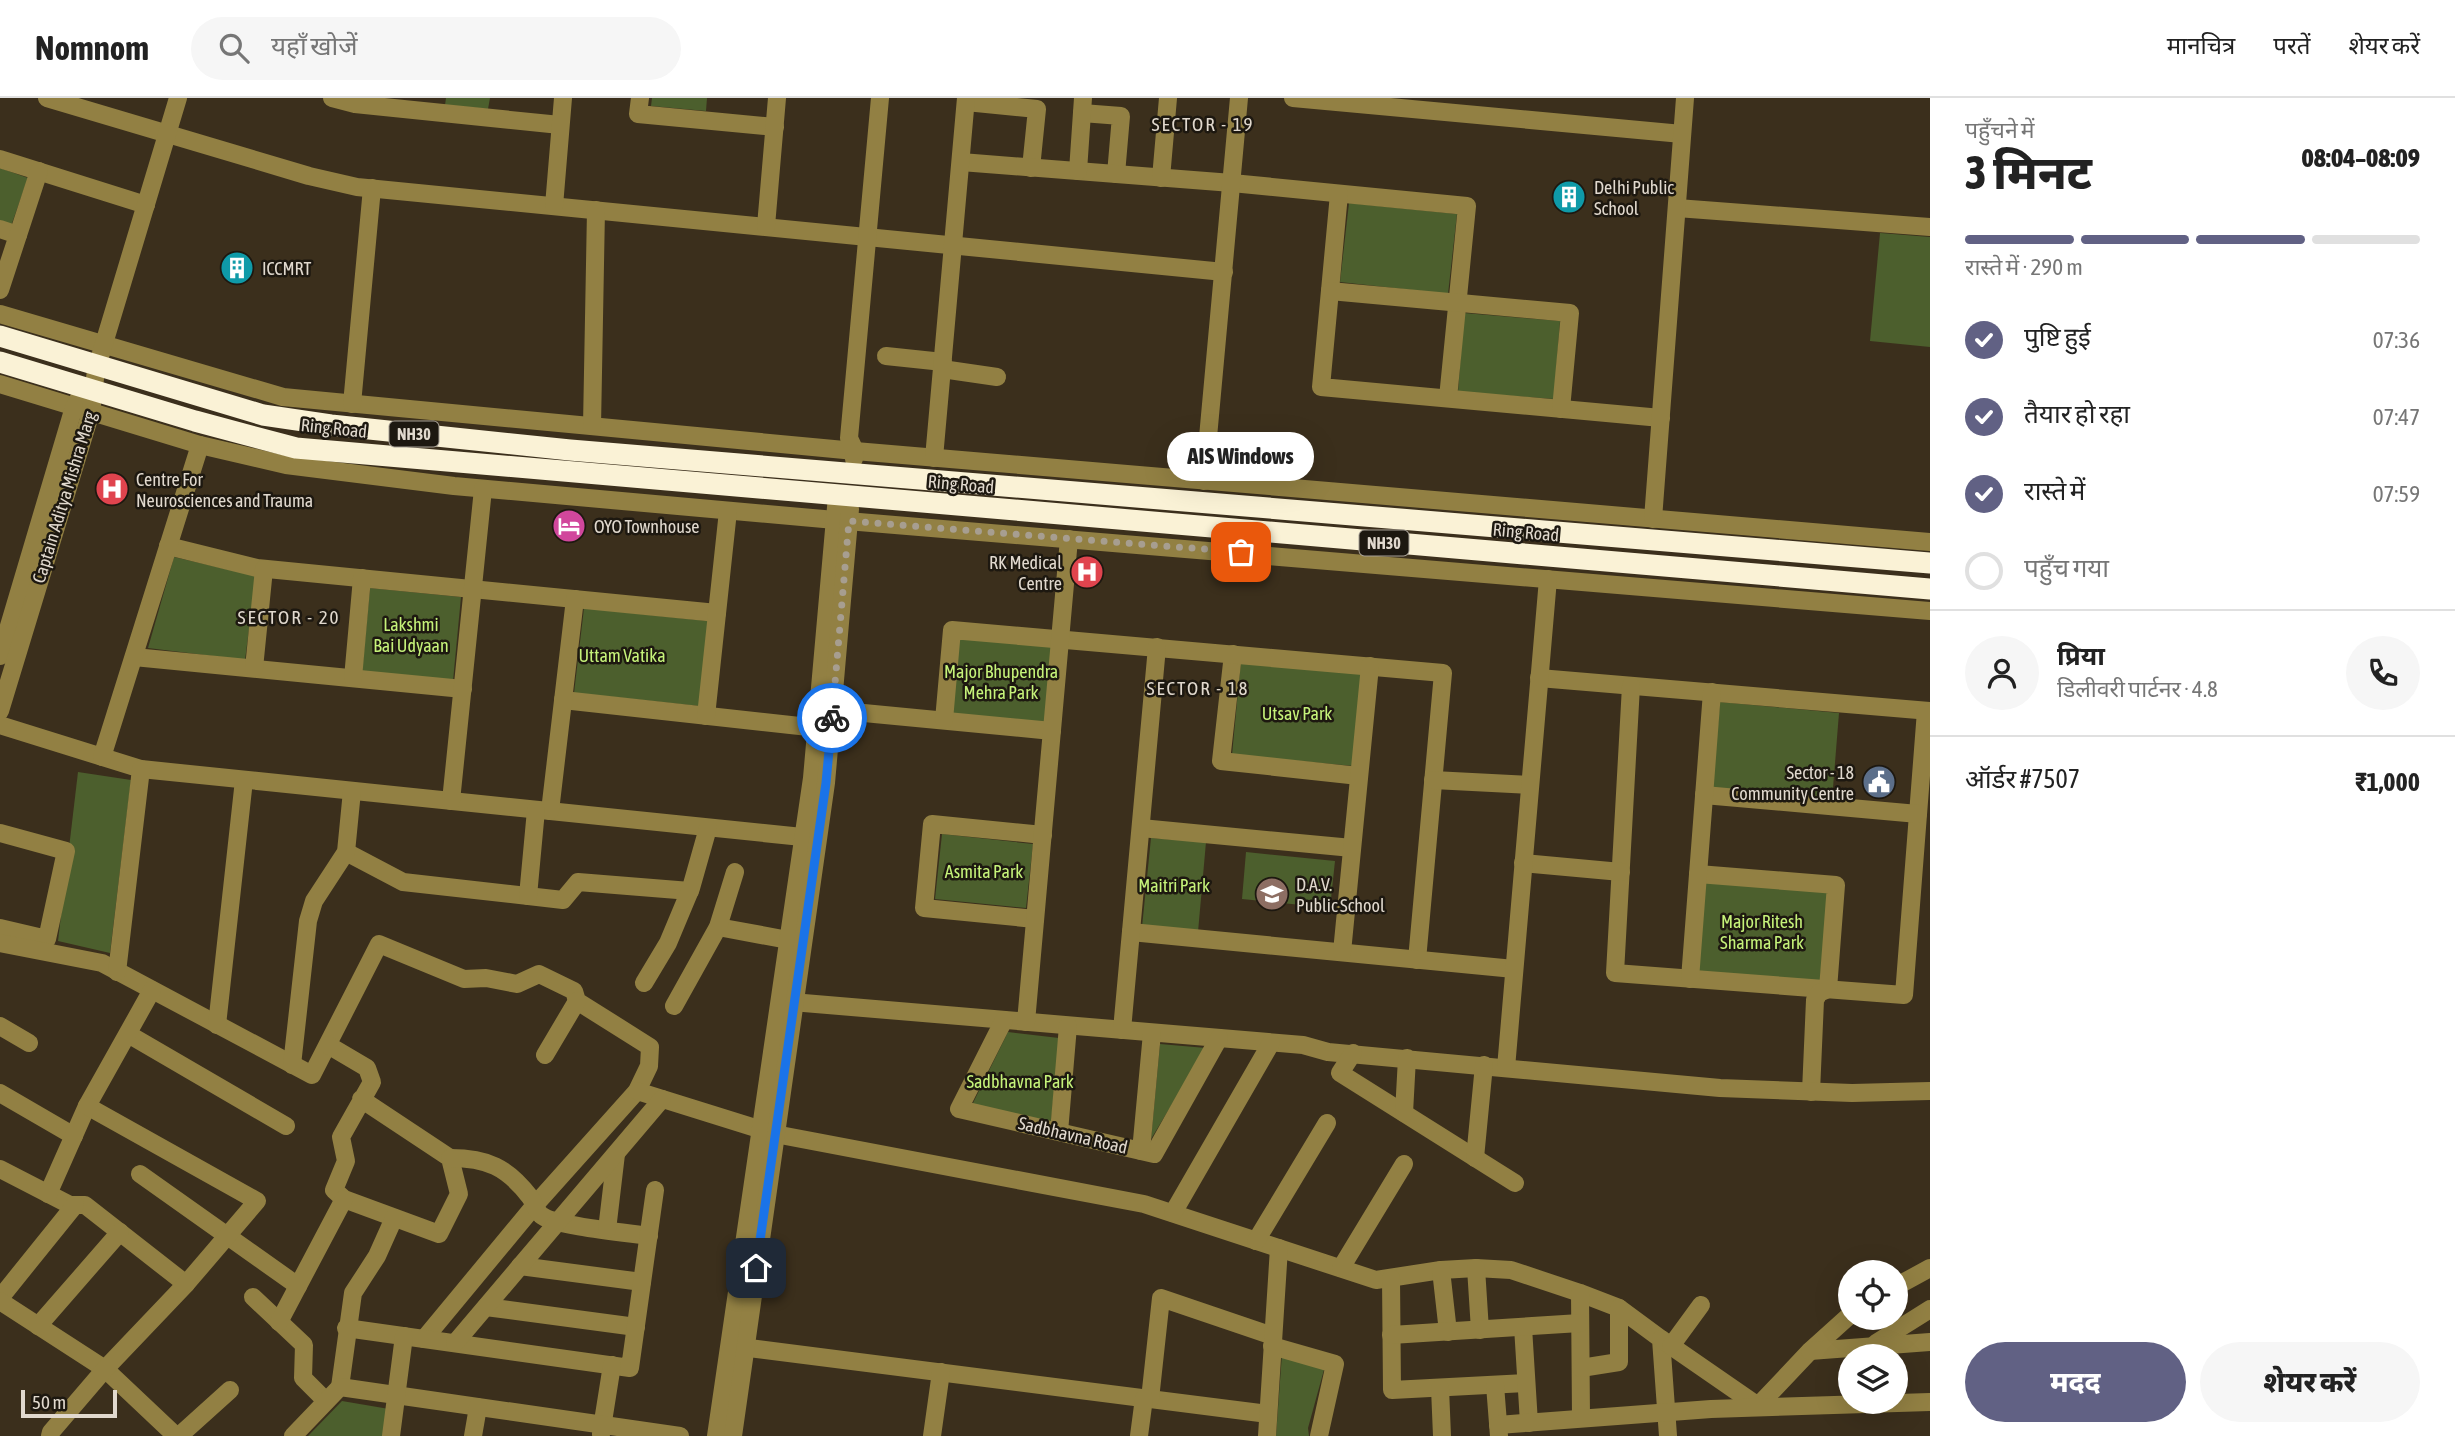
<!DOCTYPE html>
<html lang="hi">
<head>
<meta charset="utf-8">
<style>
  :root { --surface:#fff; --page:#f6f6f6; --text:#222; --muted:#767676; --line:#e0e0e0; --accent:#616184 }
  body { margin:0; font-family:"Asap Condensed","Noto Sans Devanagari",sans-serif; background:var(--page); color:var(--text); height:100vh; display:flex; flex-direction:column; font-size:26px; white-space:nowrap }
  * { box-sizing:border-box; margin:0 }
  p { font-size:23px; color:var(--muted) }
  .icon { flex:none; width:38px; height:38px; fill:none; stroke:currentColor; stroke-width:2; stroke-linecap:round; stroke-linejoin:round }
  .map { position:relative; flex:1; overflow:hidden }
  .panel { display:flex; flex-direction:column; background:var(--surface); width:525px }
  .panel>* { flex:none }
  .controls { position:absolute; left:1838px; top:1162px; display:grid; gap:14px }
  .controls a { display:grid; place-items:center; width:70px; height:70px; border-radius:50%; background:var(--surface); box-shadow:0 7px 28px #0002; font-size:35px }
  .scale { position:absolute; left:21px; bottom:18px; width:96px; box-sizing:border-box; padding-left:7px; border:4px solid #e1d9ce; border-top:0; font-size:19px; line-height:24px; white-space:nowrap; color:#e1d9ce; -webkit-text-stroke:5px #1d1810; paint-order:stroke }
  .pin { position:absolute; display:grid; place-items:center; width:60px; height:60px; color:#fff; margin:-30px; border-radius:14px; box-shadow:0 4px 10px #0006 }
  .courier { position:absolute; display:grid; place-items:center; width:70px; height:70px; margin:-35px; border:5px solid #1a73e8; border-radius:50%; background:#fff; color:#222; box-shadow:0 2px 9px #0007 }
  .bubble { position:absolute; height:49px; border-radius:24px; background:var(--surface); box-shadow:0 7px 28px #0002; font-size:23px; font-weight:800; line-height:49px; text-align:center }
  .head em { font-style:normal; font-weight:800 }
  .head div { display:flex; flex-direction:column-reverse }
  .head { display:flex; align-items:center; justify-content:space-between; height:119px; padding:0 35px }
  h1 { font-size:46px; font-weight:800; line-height:52px }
  .bar { display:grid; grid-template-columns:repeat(4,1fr); gap:10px 7px; align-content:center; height:84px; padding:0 35px }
  .bar i { height:9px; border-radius:5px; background:var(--line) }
  .bar .current { background:var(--accent) }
  .bar p { grid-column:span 4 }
  .line { display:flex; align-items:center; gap:18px; padding:0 35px; border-top:2px solid var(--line) }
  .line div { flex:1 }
  .round { display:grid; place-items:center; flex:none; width:74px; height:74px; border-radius:37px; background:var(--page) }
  ol { padding:0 35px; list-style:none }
  li { display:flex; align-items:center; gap:21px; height:77px }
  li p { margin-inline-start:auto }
  li .icon { padding:7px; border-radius:50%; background:var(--accent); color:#fff; stroke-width:4 }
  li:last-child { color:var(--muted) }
  li i { width:38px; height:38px; border:4px solid var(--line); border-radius:50% }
  .action { display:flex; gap:14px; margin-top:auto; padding:14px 35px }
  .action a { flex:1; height:80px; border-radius:42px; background:var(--accent); color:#fff; font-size:28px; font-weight:800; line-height:80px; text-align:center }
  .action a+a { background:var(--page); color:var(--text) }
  header { display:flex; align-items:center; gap:42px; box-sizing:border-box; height:98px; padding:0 35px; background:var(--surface); border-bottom:2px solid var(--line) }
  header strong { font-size:33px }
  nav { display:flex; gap:38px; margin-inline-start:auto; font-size:24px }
  .search { width:490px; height:63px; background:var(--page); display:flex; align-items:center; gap:18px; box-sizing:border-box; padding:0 24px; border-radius:38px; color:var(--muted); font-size:26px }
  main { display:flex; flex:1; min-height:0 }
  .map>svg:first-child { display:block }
</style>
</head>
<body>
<header>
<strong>Nomnom</strong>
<div class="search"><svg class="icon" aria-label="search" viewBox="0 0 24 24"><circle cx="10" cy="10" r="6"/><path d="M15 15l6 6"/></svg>यहाँ खोजें</div>
<nav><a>मानचित्र</a><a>परतें</a><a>शेयर करें</a></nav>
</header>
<main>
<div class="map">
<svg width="1930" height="1338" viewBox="0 0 1930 1338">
  <rect width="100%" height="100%" fill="#3b2f1c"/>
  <g fill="#4c5f2d">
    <path d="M 446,0 L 490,0 L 488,11 L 445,7 Z"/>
    <path d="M 652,0 L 707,0 L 706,13 L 651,8 Z"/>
    <path d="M 0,70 L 28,80 L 11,128 L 0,125 Z"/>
    <path d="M 1349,105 L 1457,116 L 1448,196 L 1340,184 Z"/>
    <path d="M 1880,135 L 1930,139 L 1930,249 L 1870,243 Z"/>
    <path d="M 1464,215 L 1560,223 L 1554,301 L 1458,294 Z"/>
    <path d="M 174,459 L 256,478 L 245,562 L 148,550 Z"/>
    <path d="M 370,490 L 461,499 L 453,583 L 362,574 Z"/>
    <path d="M 584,510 L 708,523 L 699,608 L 574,595 Z"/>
    <path d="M 958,539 L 1052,548 L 1045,627 L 951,618 Z"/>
    <path d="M 1241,562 L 1363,574 L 1354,668 L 1232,657 Z"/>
    <path d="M 1720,604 L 1839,615 L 1832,702 L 1712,691 Z"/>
    <path d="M 78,674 L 131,682 L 110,855 L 58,843 Z"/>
    <path d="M 942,736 L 1033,746 L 1026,810 L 935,801 Z"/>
    <path d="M 1151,740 L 1206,744 L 1198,834 L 1142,829 Z"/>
    <path d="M 1246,754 L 1335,763 L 1330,810 L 1242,801 Z"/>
    <path d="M 1704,783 L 1828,793 L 1820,883 L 1696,873 Z"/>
    <path d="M 1008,934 L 1059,940 L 1051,1025 L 972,1007 Z"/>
    <path d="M 1160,946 L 1206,950 L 1151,1041 Z"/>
    <path d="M 1282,1256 L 1325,1268 L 1308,1330 L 1309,1338 L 1276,1338 Z"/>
    <path d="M 342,1303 L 389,1311 L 385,1338 L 308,1338 Z"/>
  </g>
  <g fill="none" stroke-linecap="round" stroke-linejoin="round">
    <g stroke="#928043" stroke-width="18">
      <path d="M 47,0 L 309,78 L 357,89 L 1224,174"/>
      <path d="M 332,0 L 355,6 L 560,27"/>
      <path d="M 640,0 L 638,16 L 775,29"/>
      <path d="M 1293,0 L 1682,36"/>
      <path d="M 966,4 L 1037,11 L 1031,70"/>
      <path d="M 1082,15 L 1121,18 L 1116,76"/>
      <path d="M 0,61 L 146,107"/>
      <path d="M 961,64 L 1232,85 L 1467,108 L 1448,300"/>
      <path d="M 1078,73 L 1083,0"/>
      <path d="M 1161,80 L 1168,0"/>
      <path d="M 1339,96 L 1321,289 L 1661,320"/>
      <path d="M 554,108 L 563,0"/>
      <path d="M 1677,110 L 1930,129"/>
      <path d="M 766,128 L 777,0"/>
      <path d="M 0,131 L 18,137"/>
      <path d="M 0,192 L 39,73"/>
      <path d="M 1330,193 L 1570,215 L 1561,311"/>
      <path d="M 0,216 L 283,299 L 855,353 L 1930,444"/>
      <path d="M 886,258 L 943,264"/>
      <path d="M 942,271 L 997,279"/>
      <path d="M 0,286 L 200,347 L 286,367 L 454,388 L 835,422 L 1930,513"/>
      <path d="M 352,306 L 372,90"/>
      <path d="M 592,328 L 596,112"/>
      <path d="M 934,360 L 966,0"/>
      <path d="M 854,361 L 855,353 L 849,340 L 880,0"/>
      <path d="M 1204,383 L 1239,0"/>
      <path d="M 1653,421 L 1685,0"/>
      <path d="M 168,448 L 257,470 L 717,515"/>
      <path d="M 1233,556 L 1221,663 L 1359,678"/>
      <path d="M 0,558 L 74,309 L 79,300"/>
      <path d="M 134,559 L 463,591"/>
      <path d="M 254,570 L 264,471"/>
      <path d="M 353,580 L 362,480"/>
      <path d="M 1539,580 L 1930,613"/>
      <path d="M 1631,588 L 1615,875 L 1904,897 L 1926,613"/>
      <path d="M 563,602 L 827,631"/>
      <path d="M 822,611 L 1052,633"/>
      <path d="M 0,613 L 91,314 L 96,272 L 178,0"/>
      <path d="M 706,618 L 728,413"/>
      <path d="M 944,622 L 952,532 L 1443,575 L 1417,862"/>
      <path d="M 0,627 L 141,671 L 812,740"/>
      <path d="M 102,659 L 200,347"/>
      <path d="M 1433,682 L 1530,687"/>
      <path d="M 1704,697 L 1918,716"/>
      <path d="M 451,703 L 483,391"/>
      <path d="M 550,713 L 575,501"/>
      <path d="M 1141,730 L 1352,750"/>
      <path d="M 0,735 L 66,753 L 47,841 L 0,830"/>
      <path d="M 346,754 L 403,784 L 563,802 L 578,784 L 690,793"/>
      <path d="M 1523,765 L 1621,774"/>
      <path d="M 1698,776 L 1836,787 L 1828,891 L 1819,895 L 1815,902 L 1811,994"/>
      <path d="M 528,798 L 536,712"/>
      <path d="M 1035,821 L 924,810 L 932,726 L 1043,737"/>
      <path d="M 718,829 L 799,844"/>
      <path d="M 1131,834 L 1514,871"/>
      <path d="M 0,845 L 102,865 L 312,977 L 379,846 L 464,881 L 486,880 L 517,886 L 539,876 L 574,893 L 577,903 L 650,949 L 649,968 L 637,993 L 535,1107 L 424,1241"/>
      <path d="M 1342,854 L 1370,568"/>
      <path d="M 117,874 L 141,671"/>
      <path d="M 1690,881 L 1712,594"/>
      <path d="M 644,885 L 668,845 L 691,790 L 708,730"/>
      <path d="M 780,903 L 1303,947 L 1328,954 L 1720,990 L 1852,995 L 1930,993"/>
      <path d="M 674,908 L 718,829 L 735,774"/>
      <path d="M 1004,922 L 959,1011 L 1154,1056 L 1219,940"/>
      <path d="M 1026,924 L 1069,441"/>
      <path d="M 217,927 L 244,682"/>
      <path d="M 0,928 L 29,945"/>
      <path d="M 1122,932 L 1157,549"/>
      <path d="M 128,936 L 286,1028"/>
      <path d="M 328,947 L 367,970 L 372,984 L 341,1039 L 346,1063 L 334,1092 L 344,1101 L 439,1136 L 459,1096 L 450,1060 L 361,1001"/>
      <path d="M 1353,955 L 1340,975 L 1515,1085"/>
      <path d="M 545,957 L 577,903"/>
      <path d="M 292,967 L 308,823 L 314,803 L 346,754 L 352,693"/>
      <path d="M 1506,970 L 1548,481"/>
      <path d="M 637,993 L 775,1036 L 1144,1106 L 1376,1182 L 1441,1172 L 1476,1170 L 1511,1172 L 1580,1195 L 1619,1210 L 1661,1241 L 1668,1338"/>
      <path d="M 0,995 L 74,1038"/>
      <path d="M 1404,1015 L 1407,960"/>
      <path d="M 1059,1034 L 1068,928"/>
      <path d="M 1141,1053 L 1152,935"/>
      <path d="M 450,1060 C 487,1060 507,1069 530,1099 C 534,1104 536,1113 541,1117 C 553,1128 629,1135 649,1138"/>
      <path d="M 1475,1060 L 1484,967"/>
      <path d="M 0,1071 L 70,1107 L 85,1107 L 186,1186"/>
      <path d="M 140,1076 L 298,1188"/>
      <path d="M 48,1096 L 87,1008 L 152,892"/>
      <path d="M 1173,1115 L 1271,945"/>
      <path d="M 607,1132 L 616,1056"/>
      <path d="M 1256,1143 L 1327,1025"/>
      <path d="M 520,1168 L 642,1184"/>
      <path d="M 1341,1170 L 1404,1066"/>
      <path d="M 1476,1170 L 1480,1232"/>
      <path d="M 1441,1172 L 1448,1234"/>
      <path d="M 1391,1180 L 1392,1292 L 1526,1285"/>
      <path d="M 1895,1189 L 1930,1170"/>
      <path d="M 1580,1195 L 1581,1320"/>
      <path d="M 253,1199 L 304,1247 L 303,1280 L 326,1303"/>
      <path d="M 0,1200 L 75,1107"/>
      <path d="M 0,1203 L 105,1271 L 176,1338"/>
      <path d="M 486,1209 L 636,1229"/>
      <path d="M 279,1224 L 344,1101"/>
      <path d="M 38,1228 L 120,1134"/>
      <path d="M 1523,1229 L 1529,1325"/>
      <path d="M 346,1230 L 630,1270 L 655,1092"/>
      <path d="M 1391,1237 L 1580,1225"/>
      <path d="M 1661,1241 L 1758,1308 L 1810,1253 L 1850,1217"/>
      <path d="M 455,1245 L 662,1001"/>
      <path d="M 1876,1245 L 1930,1211"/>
      <path d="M 733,1248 L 1268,1316"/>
      <path d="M 1272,1248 L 1335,1266 L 1319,1338"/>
      <path d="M 1671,1248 L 1701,1207"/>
      <path d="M 1810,1253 L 1930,1244"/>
      <path d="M 1581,1270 L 1619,1264 L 1619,1210"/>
      <path d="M 1495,1287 L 1499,1338"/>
      <path d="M 340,1289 L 353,1195 L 377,1158 L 394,1120"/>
      <path d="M 1440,1290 L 1442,1338"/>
      <path d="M 1150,1301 L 1161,1200 L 1273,1238"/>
      <path d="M 1498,1327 L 1711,1311 L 1930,1304"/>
      <path d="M 601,1336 L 612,1267"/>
      <path d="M 50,1338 L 51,1334 L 105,1271 L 186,1186 L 257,1103 L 87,1008"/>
      <path d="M 179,1338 L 230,1292"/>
      <path d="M 293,1338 L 340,1289 L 680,1338"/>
      <path d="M 391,1338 L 404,1238"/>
      <path d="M 473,1338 L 478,1309"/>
      <path d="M 716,1338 L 812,680 L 837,398"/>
      <path d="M 733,1338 L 826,685 L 850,411"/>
      <path d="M 932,1338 L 941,1274"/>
      <path d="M 1139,1338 L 1144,1300"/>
      <path d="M 1267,1338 L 1279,1150"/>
    </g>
    <g stroke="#faf2d6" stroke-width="21">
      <path d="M 0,238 L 263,317 L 331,327 L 570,352 L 1930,465"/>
      <path d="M 0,264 L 195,323 L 296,350 L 1930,491"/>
    </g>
  </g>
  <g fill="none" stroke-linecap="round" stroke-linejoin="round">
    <path stroke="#a79e90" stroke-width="7" stroke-dasharray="0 12.6" d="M 832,620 L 849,423 L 1241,454"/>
    <path stroke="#1a73e8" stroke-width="9" d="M 756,1170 L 826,685 L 832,620"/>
  </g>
  <defs>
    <symbol id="building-disc" viewBox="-11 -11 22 22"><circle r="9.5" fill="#0f9aa8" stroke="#1d1810"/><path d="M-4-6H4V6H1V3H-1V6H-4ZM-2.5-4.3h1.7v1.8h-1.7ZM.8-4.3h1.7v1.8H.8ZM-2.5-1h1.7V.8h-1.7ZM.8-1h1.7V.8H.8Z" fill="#fff"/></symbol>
    <symbol id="hospital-disc" viewBox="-11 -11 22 22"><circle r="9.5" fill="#e0444e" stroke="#1d1810"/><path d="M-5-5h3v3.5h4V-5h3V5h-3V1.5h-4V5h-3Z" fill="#fff"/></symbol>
    <symbol id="hotel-disc" viewBox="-11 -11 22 22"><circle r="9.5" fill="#d1479c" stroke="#1d1810"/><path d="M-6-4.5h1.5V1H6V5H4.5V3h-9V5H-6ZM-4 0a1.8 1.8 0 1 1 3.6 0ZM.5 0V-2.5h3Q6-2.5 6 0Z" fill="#fff"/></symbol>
    <symbol id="civic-disc" viewBox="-11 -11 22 22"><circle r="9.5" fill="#5c6f8a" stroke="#1d1810"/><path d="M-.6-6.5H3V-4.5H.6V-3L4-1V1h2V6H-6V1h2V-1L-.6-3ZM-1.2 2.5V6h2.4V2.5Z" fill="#fff"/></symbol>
    <symbol id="school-disc" viewBox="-11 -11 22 22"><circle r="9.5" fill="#8d6e63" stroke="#1d1810"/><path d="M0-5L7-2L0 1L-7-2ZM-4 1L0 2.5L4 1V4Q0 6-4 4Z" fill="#fff"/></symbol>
  </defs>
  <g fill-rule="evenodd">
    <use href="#building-disc" x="1550" y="80" width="38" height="38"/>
    <use href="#building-disc" x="218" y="151" width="38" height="38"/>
    <use href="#hospital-disc" x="93" y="372" width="38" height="38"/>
    <use href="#hotel-disc" x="550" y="409" width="38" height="38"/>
    <use href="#hospital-disc" x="1068" y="455" width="38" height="38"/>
    <use href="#civic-disc" x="1860" y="665" width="38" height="38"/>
    <use href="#school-disc" x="1253" y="777" width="38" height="38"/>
  </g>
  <g text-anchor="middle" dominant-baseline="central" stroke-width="5" stroke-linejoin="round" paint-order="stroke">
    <g fill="#1d1810" stroke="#a69f95" stroke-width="2">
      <rect x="389.5" y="323.5" width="49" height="25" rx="5"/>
      <rect x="1359.5" y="432.5" width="49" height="25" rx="5"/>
    </g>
    <g font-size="16" font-weight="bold" fill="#e1d9ce">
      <text x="414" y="336">NH30</text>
      <text x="1384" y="445">NH30</text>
    </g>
    <g font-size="18" fill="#e1d9ce" stroke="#1d1810" text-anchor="start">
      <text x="1594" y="89">Delhi Public<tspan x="1594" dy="21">School</tspan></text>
      <text x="262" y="170">ICCMRT</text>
      <text x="136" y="381">Centre For<tspan x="136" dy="21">Neurosciences and Trauma</tspan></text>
      <text x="594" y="428">OYO Townhouse</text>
      <text x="1062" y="464" text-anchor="end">RK Medical<tspan x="1062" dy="21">Centre</tspan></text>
      <text x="1854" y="674" text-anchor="end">Sector - 18<tspan x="1854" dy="21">Community Centre</tspan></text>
      <text x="1296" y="786">D.A.V.<tspan x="1296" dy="21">Public School</tspan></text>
    </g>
    <g font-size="18" fill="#e1d9ce" stroke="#1d1810">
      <text transform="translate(334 330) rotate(6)">Ring Road</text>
      <text transform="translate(961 386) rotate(5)">Ring Road</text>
      <text transform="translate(64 399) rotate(-73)">Captain Aditya Mishra Marg</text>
      <text transform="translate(1526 434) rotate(5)">Ring Road</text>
      <text transform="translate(1073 1037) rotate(13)">Sadbhavna Road</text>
    </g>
    <g font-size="18" fill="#c6f37a" stroke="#1d1810">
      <text x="411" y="526">Lakshmi<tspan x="411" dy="21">Bai Udyaan</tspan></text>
      <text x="622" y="557">Uttam Vatika</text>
      <text x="1001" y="573">Major Bhupendra<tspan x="1001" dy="21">Mehra Park</tspan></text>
      <text x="1297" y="615">Utsav Park</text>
      <text x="984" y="773">Asmita Park</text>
      <text x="1174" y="787">Maitri Park</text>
      <text x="1762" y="823">Major Ritesh<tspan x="1762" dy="21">Sharma Park</tspan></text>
      <text x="1020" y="983">Sadbhavna Park</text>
    </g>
    <g font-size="19" letter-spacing="2" fill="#e1d9ce" stroke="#1d1810">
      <text x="1203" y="26">SECTOR - 19</text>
      <text x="289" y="519">SECTOR - 20</text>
      <text x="1198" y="590">SECTOR - 18</text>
    </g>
  </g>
</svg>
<div class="controls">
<a><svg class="icon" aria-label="locate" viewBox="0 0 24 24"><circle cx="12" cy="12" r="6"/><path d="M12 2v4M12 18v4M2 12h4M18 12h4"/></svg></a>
<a><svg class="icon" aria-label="layers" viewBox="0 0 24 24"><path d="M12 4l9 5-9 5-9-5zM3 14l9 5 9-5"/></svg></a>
</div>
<div class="scale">50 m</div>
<div class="pin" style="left:1241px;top:454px;background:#ea580c"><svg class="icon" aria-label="bag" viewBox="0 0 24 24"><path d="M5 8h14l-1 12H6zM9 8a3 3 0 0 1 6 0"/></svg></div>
<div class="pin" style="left:756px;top:1170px;background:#1f2937"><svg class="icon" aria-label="home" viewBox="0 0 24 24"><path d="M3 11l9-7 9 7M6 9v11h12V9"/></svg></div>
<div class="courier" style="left:832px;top:620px"><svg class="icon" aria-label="bike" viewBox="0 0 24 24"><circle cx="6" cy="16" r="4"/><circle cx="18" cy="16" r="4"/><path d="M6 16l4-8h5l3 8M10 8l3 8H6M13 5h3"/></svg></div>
<div class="bubble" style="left:1167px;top:334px;width:147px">AIS Windows</div>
</div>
<section class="panel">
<div class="head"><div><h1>3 मिनट</h1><p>पहुँचने में</p></div><em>08:04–08:09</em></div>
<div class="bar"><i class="current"></i><i class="current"></i><i class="current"></i><i></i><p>रास्ते में · 290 m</p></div>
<ol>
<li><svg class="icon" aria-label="check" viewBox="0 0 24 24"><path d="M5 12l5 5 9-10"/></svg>पुष्टि हुई<p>07:36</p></li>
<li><svg class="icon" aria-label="check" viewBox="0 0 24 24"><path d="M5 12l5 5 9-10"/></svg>तैयार हो रहा<p>07:47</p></li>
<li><svg class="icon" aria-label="check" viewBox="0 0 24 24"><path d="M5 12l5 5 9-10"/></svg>रास्ते में<p>07:59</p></li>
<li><i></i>पहुँच गया</li>
</ol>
<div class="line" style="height:126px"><a class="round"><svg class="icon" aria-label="person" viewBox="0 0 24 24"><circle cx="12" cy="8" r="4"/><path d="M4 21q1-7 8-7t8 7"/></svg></a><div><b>प्रिया</b><p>डिलीवरी पार्टनर · 4.8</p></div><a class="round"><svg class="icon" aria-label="phone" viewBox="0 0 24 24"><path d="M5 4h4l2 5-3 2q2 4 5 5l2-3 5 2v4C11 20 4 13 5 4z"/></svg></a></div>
<div class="line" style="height:91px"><div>ऑर्डर #7507</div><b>₹1,000</b></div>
<div class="action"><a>मदद</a><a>शेयर करें</a></div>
</section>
</main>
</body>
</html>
